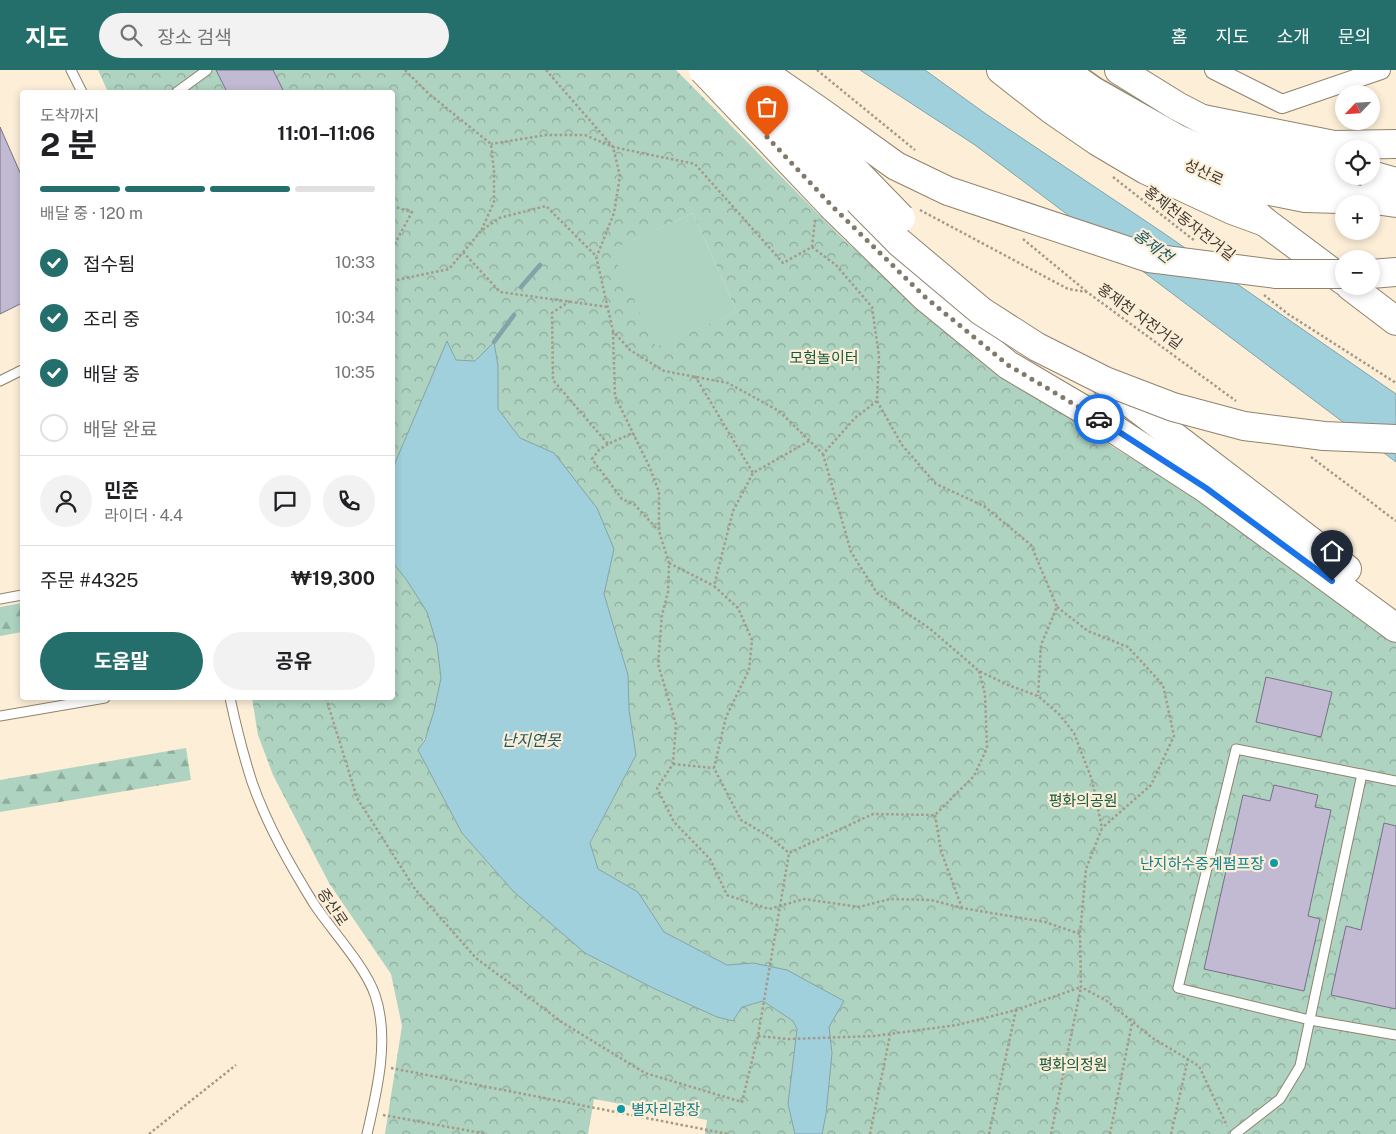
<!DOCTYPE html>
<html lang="ko">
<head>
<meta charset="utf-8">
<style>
  :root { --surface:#fff; --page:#f2f2f2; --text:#202124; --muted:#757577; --line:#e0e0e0; --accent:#246f6b }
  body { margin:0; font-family:"Public Sans","Noto Sans KR",sans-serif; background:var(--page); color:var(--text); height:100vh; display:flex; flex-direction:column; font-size:19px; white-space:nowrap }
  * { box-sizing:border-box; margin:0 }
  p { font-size:16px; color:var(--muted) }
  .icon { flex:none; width:28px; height:28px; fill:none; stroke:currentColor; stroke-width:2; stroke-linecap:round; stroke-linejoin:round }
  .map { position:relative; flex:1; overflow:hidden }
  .panel { position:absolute; left:20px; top:20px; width:375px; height:610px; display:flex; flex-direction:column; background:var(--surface); border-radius:5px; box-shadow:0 2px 8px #0003 }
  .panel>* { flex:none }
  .needle { width:32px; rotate:245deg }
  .tools { position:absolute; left:1335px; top:15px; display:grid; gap:10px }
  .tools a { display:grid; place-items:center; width:45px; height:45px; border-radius:50%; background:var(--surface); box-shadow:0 2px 8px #0003; font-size:25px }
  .pin { position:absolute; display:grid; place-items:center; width:42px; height:42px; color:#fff; margin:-51px -21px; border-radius:50% 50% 50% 0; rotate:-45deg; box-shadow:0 0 5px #0007 }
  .pin .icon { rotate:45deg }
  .courier { position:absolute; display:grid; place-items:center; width:50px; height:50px; margin:-25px; border:4px solid #1a73e8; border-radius:50%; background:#fff; color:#222; box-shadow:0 1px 6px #0007 }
  .head em { font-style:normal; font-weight:700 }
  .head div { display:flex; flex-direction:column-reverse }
  .head { display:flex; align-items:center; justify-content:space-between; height:85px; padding:0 20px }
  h1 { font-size:32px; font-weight:700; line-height:38px }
  .bar { display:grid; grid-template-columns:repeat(4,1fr); gap:8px 5px; align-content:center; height:60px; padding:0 20px }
  .bar i { height:6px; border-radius:4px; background:var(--line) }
  .bar .on { background:var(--accent) }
  .bar p { grid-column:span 4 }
  .line { display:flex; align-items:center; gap:12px; padding:0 20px; border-top:1px solid var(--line) }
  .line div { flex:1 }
  .round { display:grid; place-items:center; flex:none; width:52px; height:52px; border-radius:26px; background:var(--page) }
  ol { padding:0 20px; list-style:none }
  li { display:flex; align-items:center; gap:15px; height:55px }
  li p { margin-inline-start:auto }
  li .icon { padding:5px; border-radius:50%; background:var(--accent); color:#fff; stroke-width:4 }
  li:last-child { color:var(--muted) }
  li i { width:28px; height:28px; border:2px solid var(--line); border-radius:50% }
  .cta { display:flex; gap:10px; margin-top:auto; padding:10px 20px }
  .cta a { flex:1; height:58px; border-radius:30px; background:var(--accent); color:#fff; font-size:20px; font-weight:700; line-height:58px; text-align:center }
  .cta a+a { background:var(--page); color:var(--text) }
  header { display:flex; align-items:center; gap:30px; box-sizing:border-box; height:70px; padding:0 25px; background:var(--accent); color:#fff }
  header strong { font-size:24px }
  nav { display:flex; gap:28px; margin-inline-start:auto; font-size:18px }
  .search { width:350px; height:45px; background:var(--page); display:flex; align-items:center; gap:12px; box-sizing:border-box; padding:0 18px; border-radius:28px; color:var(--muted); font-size:19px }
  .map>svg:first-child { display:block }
</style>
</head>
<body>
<header>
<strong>지도</strong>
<div class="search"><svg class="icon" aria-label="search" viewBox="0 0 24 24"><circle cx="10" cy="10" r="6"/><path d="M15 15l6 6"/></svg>장소 검색</div>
<nav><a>홈</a><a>지도</a><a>소개</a><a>문의</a></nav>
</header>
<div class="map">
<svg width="1396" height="1064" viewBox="0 0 1396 1064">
  <defs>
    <pattern id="forest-firs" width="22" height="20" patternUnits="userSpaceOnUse" patternTransform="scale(1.25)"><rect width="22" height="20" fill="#aed3c0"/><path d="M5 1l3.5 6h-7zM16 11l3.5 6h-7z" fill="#8fac9d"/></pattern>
    <pattern id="park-crowns" width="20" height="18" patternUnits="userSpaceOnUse" patternTransform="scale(1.25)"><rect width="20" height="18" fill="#aed3c0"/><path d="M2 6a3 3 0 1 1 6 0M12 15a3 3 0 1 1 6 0" fill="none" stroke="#8fac9d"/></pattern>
  </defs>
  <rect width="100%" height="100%" fill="#fceed7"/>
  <path fill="#aed3c0" d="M 693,143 L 737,242 L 656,278 L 610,180 Z"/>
  <g fill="url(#forest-firs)">
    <path d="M 22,533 L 22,562 L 0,566 L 0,537 Z"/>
    <path d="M 186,678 L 191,710 L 0,742 L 0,710 Z"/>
  </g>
  <g fill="url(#park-crowns)" fill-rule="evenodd">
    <path d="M 98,0 L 676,0 L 844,170 L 957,269 L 1108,374 L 1174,414 L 1307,504 L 1396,572 L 1396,1064 L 822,1064 C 829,1029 832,993 829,957 L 753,893 L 727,895 L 664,862 L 638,822 L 598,799 L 590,774 L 636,685 L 629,640 L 628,605 L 604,524 L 614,479 L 554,384 L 520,368 L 498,339 L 498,296 L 494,273 L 476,291 L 456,290 L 447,272 L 395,393 L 393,414 L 392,22 L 108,22 ZM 693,143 L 737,242 L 656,277 L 611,180 Z"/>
    <path d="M 393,493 C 405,507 421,526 428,543 C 435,563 441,586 441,607 C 441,626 429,665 418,680 L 462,763 L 513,821 L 585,883 L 653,918 L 717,947 L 733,951 L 742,937 L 763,931 L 793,951 L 797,959 L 788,1034 L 795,1064 L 705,1064 L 707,1050 L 594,1029 L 588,1064 L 385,1064 L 402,956 L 391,904 L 329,813 L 273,705 L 258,665 L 252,628 L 392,628 Z"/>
  </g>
  <g fill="#a0d0db" stroke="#83a3a8">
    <path d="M 860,0 L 925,0 L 986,44 L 1162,162 L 1396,324 L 1396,392 L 975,75 Z"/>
    <path d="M 447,271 L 456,290 L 475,291 L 494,272 L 498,296 L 498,339 L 520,368 L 554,383 L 597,438 L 614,479 L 604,524 L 628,605 L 629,640 L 636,685 L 590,773 L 598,799 L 638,822 L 664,862 L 727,895 L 753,893 L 787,900 L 844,931 L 829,957 L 832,983 L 826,1044 L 822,1064 L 795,1064 L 788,1034 L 797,959 L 793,951 L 763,931 L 742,937 L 733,951 L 717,947 L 653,918 L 585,883 L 513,821 L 462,763 L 418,680 L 425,670 L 434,641 L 441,608 L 437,575 L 427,542 L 406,509 L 393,493 L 392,414 L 395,393 Z"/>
  </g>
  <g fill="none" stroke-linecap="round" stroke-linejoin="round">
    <g stroke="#83a3a8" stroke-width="4.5">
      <path d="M 521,217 L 540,195"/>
      <path d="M 494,272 L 514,245"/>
    </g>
  </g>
  <g fill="#c2bad2" stroke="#777085">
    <path d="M 216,0 L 273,0 L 284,22 L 227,22 Z"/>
    <path d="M 0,57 L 22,107 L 22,233 L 0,244 Z"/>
    <path d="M 1266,607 L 1332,622 L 1321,667 L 1256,652 Z"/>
    <path d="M 1274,715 L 1318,725 L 1315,737 L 1331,740 L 1308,846 L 1320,849 L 1304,921 L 1204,899 L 1243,725 L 1270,731 Z"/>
    <path d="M 1384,753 L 1396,756 L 1396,939 L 1331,925 L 1346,856 L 1361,860 Z"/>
  </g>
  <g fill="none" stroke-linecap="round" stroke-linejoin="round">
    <defs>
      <g id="service">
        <path d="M 71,0 L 82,22"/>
        <path d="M 177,22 L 207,0"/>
        <path d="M 0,311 L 22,300"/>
        <path d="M 0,529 L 22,525"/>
        <path d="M 230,628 C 236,656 243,684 252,712 C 267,755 290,795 314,834 C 332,861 365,896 375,925 C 390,968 377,1021 367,1064"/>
        <path d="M 0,646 L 105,628"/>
        <path d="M 1396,711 L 1236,679 L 1178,918 L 1310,950 L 1396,965"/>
        <path d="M 1235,1064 L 1280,1029 L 1300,996 L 1362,704"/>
      </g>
      <path id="minor" d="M 1214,0 L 1282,34 L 1381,0"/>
      <path id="secondary" d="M 1066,0 L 1094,20 L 1177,67 L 1214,83 L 1272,103 L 1348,123"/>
      <g id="primary">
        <path d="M 1038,0 L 1104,49 L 1219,111 L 1305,128 L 1375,130 L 1396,133"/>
        <path d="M 1119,0 L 1177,36 L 1252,75 L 1344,98"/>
        <path d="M 1371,105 L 1396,112"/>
      </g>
      <g id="trunk">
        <path d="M 1001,0 L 1052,40 L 1097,71 L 1146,100 L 1232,140 L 1265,152"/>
        <path d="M 1203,49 L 1334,75 L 1396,74"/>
        <path d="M 1219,111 L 1265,152 L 1344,211"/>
        <path d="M 834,138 L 925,227 L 1008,295 L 1086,341 L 1205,418 L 1396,558"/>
        <path d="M 1371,204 L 1396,202"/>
        <path d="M 1350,216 L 1396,251"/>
        <path d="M 1107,315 L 1347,499"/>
      </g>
    </defs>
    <use href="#service" stroke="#90836d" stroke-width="11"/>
    <use href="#minor" stroke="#90836d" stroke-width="20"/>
    <use href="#secondary" stroke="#90836d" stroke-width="28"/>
    <use href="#primary" stroke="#90836d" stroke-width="30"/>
    <use href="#trunk" stroke="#90836d" stroke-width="30"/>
    <g stroke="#a49a8a" stroke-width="2.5" stroke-dasharray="2.5 2.5" stroke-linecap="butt">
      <path d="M 405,0 L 429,24 L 491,74 L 494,101 L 494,132 L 481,161"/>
      <path d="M 546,0 L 613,77 L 620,106 L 614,143 L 597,186"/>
      <path d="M 817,0 L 915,80"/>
      <path d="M 1113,107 L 1195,171"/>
      <path d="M 392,136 L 412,142 L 392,179"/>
      <path d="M 920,140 L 1068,219 L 1087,222 L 1236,331"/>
      <path d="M 1023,169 L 1086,221"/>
      <path d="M 812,177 L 815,149"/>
      <path d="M 463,182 L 500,222 L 608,237"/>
      <path d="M 392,211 L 449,199 L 481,161 L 499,148 L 546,136 L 596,186 L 613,261 L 630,280 L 664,301 L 728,313 L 779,341 L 823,384 L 855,348 L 877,331 L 879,286 L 872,237 L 836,195 L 812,177 L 783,193 L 695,94 L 613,77 L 585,65 L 546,65 L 491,74"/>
      <path d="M 1264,225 L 1288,244 L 1396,313"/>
      <path d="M 570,231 L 552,243 L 553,310 L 608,374 L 633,363"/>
      <path d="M 613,262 L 615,326 L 650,398 L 659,422 L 659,461 L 669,493 L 668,522 L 662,545 L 658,594 L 676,654 L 673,694 L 657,718 L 674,752 L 710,789 L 727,825 L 769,839 L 804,829 L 859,837 L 890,829 L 931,830 L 962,838 L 1045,852 L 1080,864"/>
      <path d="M 695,306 L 753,403"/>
      <path d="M 877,331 L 902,375 L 936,414 L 984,436 L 1031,475 L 1057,537 L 1041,575 L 1038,626"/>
      <path d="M 809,371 L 753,403 L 733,441 L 714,516 L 738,538 L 752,570 L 749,600 L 726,647 L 714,698 L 741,750 L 770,767 L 789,783 L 873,744 L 935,745 L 974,706 L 987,678 L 985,624 L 979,601"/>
      <path d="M 608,374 L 599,380 L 592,389 L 622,429 L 635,435 L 658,460"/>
      <path d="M 823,384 L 851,482 L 877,523 L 929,558 L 979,601 L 1008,615 L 1038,626 L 1059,644 L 1074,663 L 1092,710 L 1102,758 L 1086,799 L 1080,864 L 1081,917 L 1107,931 L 1151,967 L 1199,996 L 1227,1056"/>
      <path d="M 1311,387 L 1396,451"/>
      <path d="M 669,493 L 714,516"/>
      <path d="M 1057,537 L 1088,561 L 1128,577 L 1163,615 L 1174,666 L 1151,715 L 1102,758"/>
      <path d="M 326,628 L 357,728 L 415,819 L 476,888 L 563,953 L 645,1003 L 742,1032 L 758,966 L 789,783"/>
      <path d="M 673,694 L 714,698"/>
      <path d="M 935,745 L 941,781 L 962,838"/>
      <path d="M 758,966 L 789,969 L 874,966 L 957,955 L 1016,940 L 1081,917"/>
      <path d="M 391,998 L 728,1064"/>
      <path d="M 383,1045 L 487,1064"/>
      <path d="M 149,1064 L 236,995"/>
      <path d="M 870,1064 L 890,965"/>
      <path d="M 989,1064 L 1016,940"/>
      <path d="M 1051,1064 L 1081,917"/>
      <path d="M 1110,1064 L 1132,953"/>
      <path d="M 1171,1064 L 1188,989"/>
    </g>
    <use href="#service" stroke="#fff" stroke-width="9"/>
    <use href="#minor" stroke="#fff" stroke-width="18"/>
    <use href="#secondary" stroke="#fff" stroke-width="25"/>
    <use href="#primary" stroke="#fff" stroke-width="28"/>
    <use href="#trunk" stroke="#fff" stroke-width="28"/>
    <defs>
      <g id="trunk-bridge">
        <path d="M 703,0 L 834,138"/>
        <path d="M 729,0 L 900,173 L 981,241 L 1037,277 L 1105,311 L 1173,337 L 1244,356 L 1324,366 L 1396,369"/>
        <path d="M 760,0 L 818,40 L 896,96 L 948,121 L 1149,188 L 1276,204 L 1344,204"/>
        <path d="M 797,41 L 901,148"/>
      </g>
    </defs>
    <use href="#trunk-bridge" stroke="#90836d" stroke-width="30" stroke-linecap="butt"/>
    <use href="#trunk-bridge" stroke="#fff" stroke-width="28"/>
  </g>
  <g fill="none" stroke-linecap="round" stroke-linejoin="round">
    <path stroke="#82796b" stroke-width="5" stroke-dasharray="0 9" d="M 767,67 L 834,138 L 925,227 L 1008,295 L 1099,349"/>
    <path stroke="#1a73e8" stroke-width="6" d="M 1099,349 L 1206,418 L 1332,511"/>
  </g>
  <g fill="#0f9aa8" stroke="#fceed7" stroke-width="2">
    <circle cx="1274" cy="793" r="5"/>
    <circle cx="621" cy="1039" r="5"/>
  </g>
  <g text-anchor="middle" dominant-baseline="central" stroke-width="4.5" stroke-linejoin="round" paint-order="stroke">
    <g font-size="15" fill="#403a31" stroke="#fceed7">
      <text transform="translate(1204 102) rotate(25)">성산로</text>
      <text transform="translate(1190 153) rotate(38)">홍제천동자전거길</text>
      <text transform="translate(1140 246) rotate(36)">홍제천 자전거길</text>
      <text transform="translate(333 837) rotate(56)">증산로</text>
    </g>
    <g font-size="15" fill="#125a3f" stroke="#fceed7">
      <text x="824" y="287">모험놀이터</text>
      <text x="1083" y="730">평화의공원</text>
      <text x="1073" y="994">평화의정원</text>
    </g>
    <g font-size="15" fill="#0d838f" stroke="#fceed7" text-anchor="end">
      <text x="1264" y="793">난지하수중계펌프장</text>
      <text x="631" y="1039" text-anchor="start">별자리광장</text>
    </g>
    <g font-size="16" font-style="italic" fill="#1a5a67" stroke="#fceed7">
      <text transform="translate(1153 176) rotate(38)">홍제천</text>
      <text x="531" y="670">난지연못</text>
    </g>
  </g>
</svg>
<div class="tools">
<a><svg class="needle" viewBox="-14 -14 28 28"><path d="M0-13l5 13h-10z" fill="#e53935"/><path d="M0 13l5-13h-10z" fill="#757577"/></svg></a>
<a><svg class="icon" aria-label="locate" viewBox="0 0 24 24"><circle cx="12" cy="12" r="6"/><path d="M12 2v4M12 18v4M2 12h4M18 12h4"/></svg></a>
<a>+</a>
<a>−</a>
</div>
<div class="pin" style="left:767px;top:67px;background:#ea580c"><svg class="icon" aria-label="bag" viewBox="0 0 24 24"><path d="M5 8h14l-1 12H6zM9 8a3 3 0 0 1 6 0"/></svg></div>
<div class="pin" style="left:1332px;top:511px;background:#1f2937"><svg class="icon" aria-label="home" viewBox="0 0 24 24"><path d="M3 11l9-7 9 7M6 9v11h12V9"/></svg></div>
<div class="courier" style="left:1099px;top:349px"><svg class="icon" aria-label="car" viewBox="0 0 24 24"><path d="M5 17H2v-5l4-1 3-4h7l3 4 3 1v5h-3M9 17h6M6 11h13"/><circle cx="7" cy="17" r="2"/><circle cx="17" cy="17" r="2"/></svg></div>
<section class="panel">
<div class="head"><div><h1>2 분</h1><p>도착까지</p></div><em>11:01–11:06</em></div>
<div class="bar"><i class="on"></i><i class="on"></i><i class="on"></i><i></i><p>배달 중 · 120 m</p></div>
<ol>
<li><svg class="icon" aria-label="check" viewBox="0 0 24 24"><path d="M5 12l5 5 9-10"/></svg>접수됨<p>10:33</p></li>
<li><svg class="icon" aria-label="check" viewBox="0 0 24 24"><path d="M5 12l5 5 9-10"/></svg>조리 중<p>10:34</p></li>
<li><svg class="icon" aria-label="check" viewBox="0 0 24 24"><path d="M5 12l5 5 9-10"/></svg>배달 중<p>10:35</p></li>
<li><i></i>배달 완료</li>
</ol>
<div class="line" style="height:90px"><a class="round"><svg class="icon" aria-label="person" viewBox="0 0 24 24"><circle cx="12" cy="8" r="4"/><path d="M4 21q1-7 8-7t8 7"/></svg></a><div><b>민준</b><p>라이더 · 4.4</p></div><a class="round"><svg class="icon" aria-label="chat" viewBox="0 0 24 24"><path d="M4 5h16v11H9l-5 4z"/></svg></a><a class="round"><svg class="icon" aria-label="phone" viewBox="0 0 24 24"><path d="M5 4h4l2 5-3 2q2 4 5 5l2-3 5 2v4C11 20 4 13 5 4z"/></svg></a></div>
<div class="line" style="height:65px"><div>주문 #4325</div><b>₩19,300</b></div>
<div class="cta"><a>도움말</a><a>공유</a></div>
</section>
</div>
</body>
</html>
